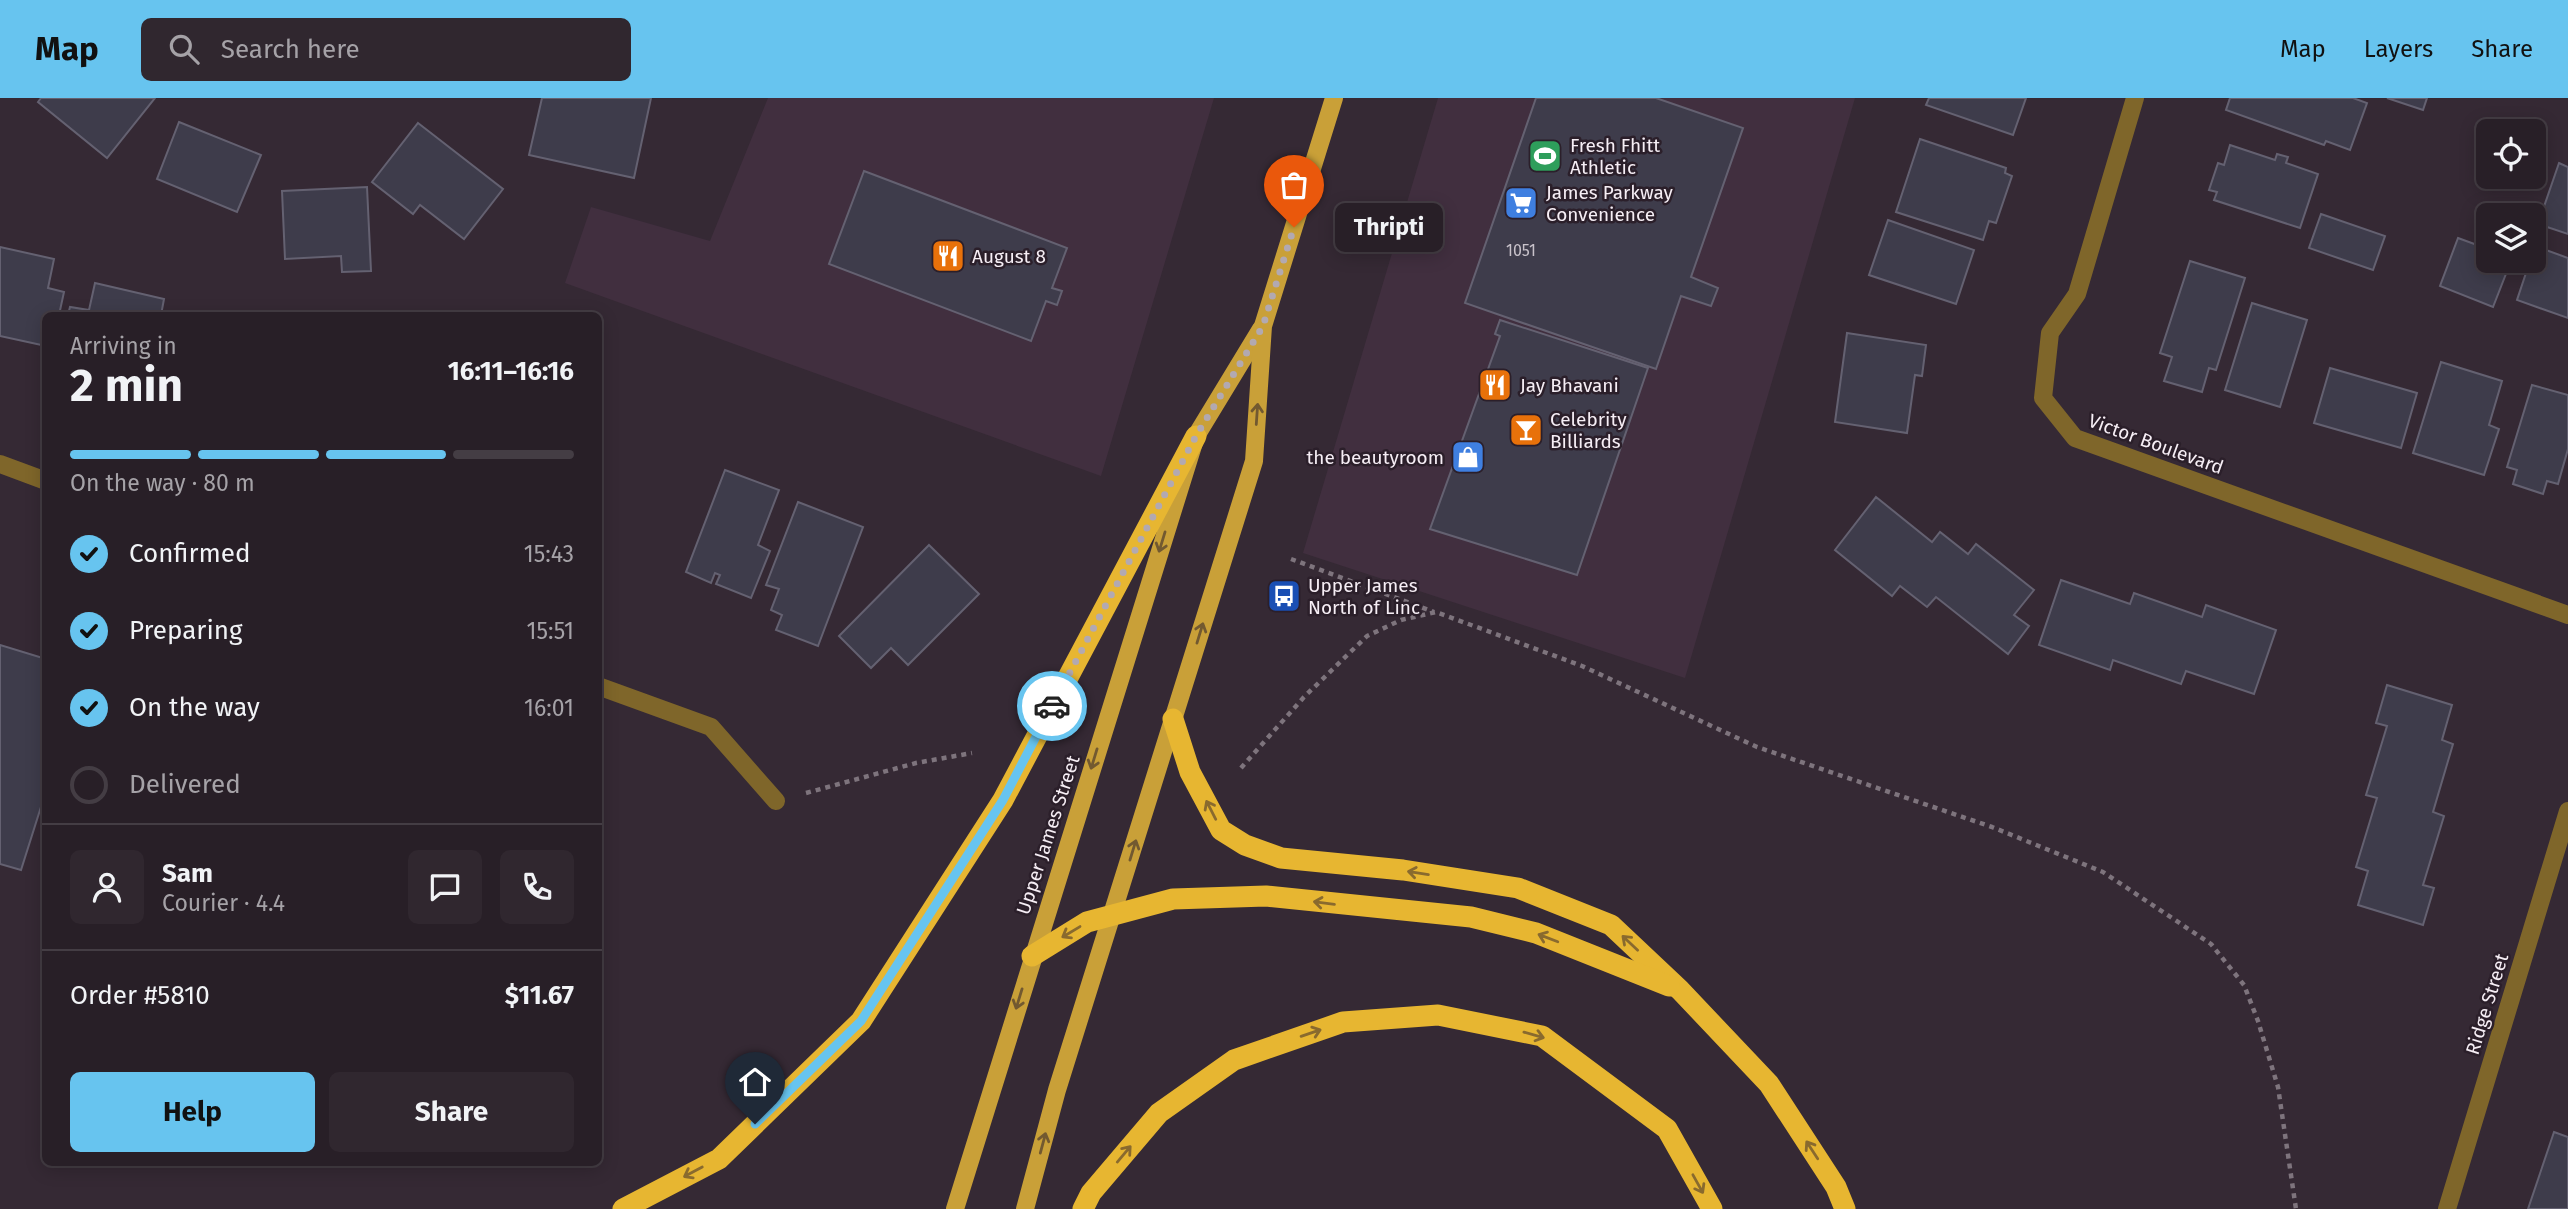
<!DOCTYPE html>
<html lang="en">
<head>
<meta charset="utf-8">
<style>
  :root { --surface:#281f27; --page:#30272f; --text:#f1f3f6; --muted:#a5a2a7; --line:#443d44; --accent:#67c4ef }
  body { margin:0; font-family:"Fira Sans",sans-serif; background:var(--page); color:var(--text); height:100vh; display:flex; flex-direction:column; font-size:26px; white-space:nowrap }
  * { box-sizing:border-box; margin:0 }
  p { font-size:23px; color:var(--muted) }
  .icon { flex:none; width:38px; height:38px; fill:none; stroke:currentColor; stroke-width:2; stroke-linecap:round; stroke-linejoin:round }
  .map { position:relative; flex:1; overflow:hidden }
  .drawer { position:absolute; left:42px; top:214px; width:560px; height:854px; display:flex; flex-direction:column; background:var(--surface); border-radius:10px; box-shadow:0 4px 18px #0003,0 0 0 2px var(--line) }
  .drawer>* { flex:none }
  .controls { position:absolute; left:2476px; top:21px; display:grid; gap:14px }
  .controls a { display:grid; place-items:center; width:70px; height:70px; border-radius:10px; background:var(--surface); box-shadow:0 4px 18px #0003,0 0 0 2px var(--line); font-size:35px }
  .pin { position:absolute; display:grid; place-items:center; width:60px; height:60px; color:#fff; margin:-72px -30px; border-radius:50% 50% 50% 0; rotate:-45deg; box-shadow:0 0 7px #0007 }
  .pin .icon { rotate:45deg }
  .courier { position:absolute; display:grid; place-items:center; width:70px; height:70px; margin:-35px; border:5px solid #67c4ef; border-radius:50%; background:#fff; color:#222; box-shadow:0 2px 9px #0007 }
  .bubble { position:absolute; height:49px; border-radius:10px; background:var(--surface); box-shadow:0 4px 18px #0003,0 0 0 2px var(--line); font-size:23px; font-weight:700; line-height:49px; text-align:center }
  .overview em { font-style:normal; font-weight:700 }
  .overview div { display:flex; flex-direction:column-reverse }
  .overview { display:flex; align-items:center; justify-content:space-between; height:119px; padding:0 28px }
  h1 { font-size:46px; font-weight:700; line-height:52px }
  .bar { display:grid; grid-template-columns:repeat(4,1fr); gap:10px 7px; align-content:center; height:84px; padding:0 28px }
  .bar i { height:9px; border-radius:5px; background:var(--line) }
  .bar .on { background:var(--accent) }
  .bar p { grid-column:span 4 }
  .line { display:flex; align-items:center; gap:18px; padding:0 28px; border-top:2px solid var(--line) }
  .line div { flex:1 }
  .round { display:grid; place-items:center; flex:none; width:74px; height:74px; border-radius:10px; background:var(--page) }
  ol { padding:0 28px; list-style:none }
  li { display:flex; align-items:center; gap:21px; height:77px }
  li p { margin-inline-start:auto }
  li .icon { padding:7px; border-radius:50%; background:var(--accent); color:#111; stroke-width:4 }
  li:last-child { color:var(--muted) }
  li i { width:38px; height:38px; border:4px solid var(--line); border-radius:50% }
  .button { display:flex; gap:14px; margin-top:auto; padding:14px 28px }
  .button a { flex:1; height:80px; border-radius:10px; background:var(--accent); color:#111; font-size:28px; font-weight:700; line-height:80px; text-align:center }
  .button a+a { background:var(--page); color:var(--text) }
  header { display:flex; align-items:center; gap:42px; box-sizing:border-box; height:98px; padding:0 35px; background:var(--accent); color:#111 }
  header strong { font-size:33px }
  nav { display:flex; gap:38px; margin-inline-start:auto; font-size:24px }
  .search { width:490px; height:63px; background:var(--page); display:flex; align-items:center; gap:18px; box-sizing:border-box; padding:0 24px; border-radius:10px; color:var(--muted); font-size:26px }
  .map>svg:first-child { display:block }
</style>
</head>
<body>
<header>
<strong>Map</strong>
<div class="search"><svg class="icon" aria-label="search" viewBox="0 0 24 24"><circle cx="10" cy="10" r="6"/><path d="M15 15l6 6"/></svg>Search here</div>
<nav><a>Map</a><a>Layers</a><a>Share</a></nav>
</header>
<div class="map">
<svg width="2568" height="1111" viewBox="0 0 2568 1111">
  <rect width="100%" height="100%" fill="#352934"/>
  <g fill="#412f3f">
    <path d="M 768,0 L 1214,0 L 1101,378 L 565,185 L 591,109 L 710,143 Z"/>
    <path d="M 1438,0 L 1855,0 L 1685,580 L 1303,455 Z"/>
  </g>
  <g fill="#3e3c4b" stroke="#646171" stroke-width="2">
    <path d="M 41,0 L 155,0 L 107,60 L 38,4 Z"/>
    <path d="M 542,0 L 651,0 L 634,80 L 529,57 Z"/>
    <path d="M 1536,0 L 1656,0 L 1743,30 L 1691,179 L 1718,190 L 1711,208 L 1681,198 L 1656,271 L 1465,205 Z"/>
    <path d="M 1929,0 L 2026,0 L 2013,37 L 1926,7 Z"/>
    <path d="M 2230,0 L 2353,0 L 2367,5 L 2350,52 L 2326,43 L 2324,47 L 2226,12 Z"/>
    <path d="M 2387,0 L 2427,0 L 2423,12 Z"/>
    <path d="M 179,24 L 261,57 L 237,114 L 157,81 Z"/>
    <path d="M 418,25 L 503,91 L 464,141 L 420,107 L 413,116 L 372,84 Z"/>
    <path d="M 1920,41 L 2006,70 L 2005,75 L 2012,78 L 1996,125 L 1989,123 L 1983,142 L 1896,114 Z"/>
    <path d="M 2230,47 L 2275,62 L 2277,56 L 2288,59 L 2286,65 L 2318,76 L 2300,130 L 2214,102 L 2217,94 L 2209,92 L 2218,65 L 2224,67 Z"/>
    <path d="M 2559,65 L 2568,69 L 2568,136 L 2538,126 Z"/>
    <path d="M 864,73 L 1067,150 L 1052,190 L 1062,193 L 1057,207 L 1046,203 L 1031,243 L 829,166 Z"/>
    <path d="M 367,89 L 371,173 L 342,174 L 341,158 L 285,161 L 282,93 Z"/>
    <path d="M 2321,116 L 2385,138 L 2373,172 L 2309,150 Z"/>
    <path d="M 1888,122 L 1974,152 L 1956,206 L 1869,177 Z"/>
    <path d="M 2458,140 L 2488,151 L 2488,163 L 2511,163 L 2493,209 L 2440,188 Z"/>
    <path d="M 2535,148 L 2568,160 L 2568,220 L 2517,202 L 2530,163 L 2534,163 Z"/>
    <path d="M 0,149 L 54,161 L 48,190 L 64,194 L 59,217 L 46,217 L 46,248 L 0,238 Z"/>
    <path d="M 2190,163 L 2245,180 L 2216,272 L 2209,270 L 2202,294 L 2164,283 L 2172,259 L 2160,255 Z"/>
    <path d="M 95,185 L 164,201 L 161,217 L 68,217 L 70,209 L 89,212 Z"/>
    <path d="M 2252,205 L 2307,222 L 2280,309 L 2225,292 Z"/>
    <path d="M 1500,222 L 1648,270 L 1577,477 L 1430,431 L 1500,238 L 1495,236 Z"/>
    <path d="M 1847,235 L 1926,247 L 1922,278 L 1915,277 L 1907,335 L 1835,324 Z"/>
    <path d="M 2441,264 L 2502,283 L 2489,327 L 2499,331 L 2484,377 L 2413,355 Z"/>
    <path d="M 2330,270 L 2417,295 L 2401,350 L 2314,325 Z"/>
    <path d="M 2532,287 L 2568,297 L 2568,351 L 2558,386 L 2547,383 L 2543,396 L 2513,386 L 2517,372 L 2507,369 Z"/>
    <path d="M 725,372 L 779,392 L 758,447 L 770,453 L 751,500 L 716,486 L 720,477 L 715,475 L 711,485 L 686,474 Z"/>
    <path d="M 1876,399 L 1932,444 L 1940,434 L 1968,456 L 1976,446 L 2034,492 L 2014,517 L 2029,528 L 2008,556 L 1936,499 L 1927,509 L 1900,488 L 1892,498 L 1835,452 Z"/>
    <path d="M 798,404 L 863,429 L 818,548 L 776,532 L 782,517 L 771,512 L 779,491 L 766,487 Z"/>
    <path d="M 929,447 L 979,496 L 908,567 L 891,550 L 871,570 L 839,538 Z"/>
    <path d="M 2061,482 L 2130,506 L 2134,495 L 2202,519 L 2206,507 L 2276,532 L 2254,596 L 2186,573 L 2181,586 L 2113,562 L 2110,572 L 2039,547 Z"/>
    <path d="M 0,547 L 46,561 L 46,693 L 21,772 L 0,766 Z"/>
    <path d="M 2387,587 L 2452,607 L 2442,642 L 2453,646 L 2433,714 L 2444,718 L 2423,787 L 2434,790 L 2423,827 L 2358,807 L 2368,773 L 2356,769 L 2377,700 L 2366,697 L 2387,628 L 2376,625 Z"/>
    <path d="M 2554,1034 L 2568,1039 L 2568,1111 L 2528,1111 Z"/>
  </g>
  <g fill="none" stroke-linecap="round" stroke-linejoin="round">
    <g stroke="#7e747d" stroke-width="4.5" stroke-dasharray="5 5" stroke-linecap="butt">
      <path d="M 1291,461 L 1434,514"/>
      <path d="M 1241,670 L 1304,599 L 1367,538 L 1401,522 L 1436,514 L 1582,568 L 1757,649 L 1992,729 L 2103,774 L 2211,846 L 2244,887 L 2258,923 L 2278,989 L 2296,1111"/>
      <path d="M 806,695 L 916,665 L 972,655"/>
    </g>
    <g stroke="#7f662a" stroke-width="18">
      <path d="M 2135,0 L 2077,196 L 2050,235 L 2043,300 L 2075,340 L 2568,517"/>
      <path d="M 0,366 L 46,383"/>
      <path d="M 598,588 L 711,629 L 776,703"/>
      <path d="M 2447,1111 L 2568,713"/>
    </g>
    <g stroke="#c9a038" stroke-width="18">
      <path d="M 955,1111 L 1196,338 L 1261,231"/>
      <path d="M 1025,1111 L 1057,992 L 1254,363 L 1263,228 L 1334,0"/>
    </g>
    <g stroke="#e7b631" stroke-width="21">
      <path d="M 1173,621 L 1190,674 L 1221,732 L 1245,747 L 1281,760 L 1403,772 L 1518,790 L 1611,827 L 1680,892 L 1769,986 L 1836,1089 L 1845,1111"/>
      <path d="M 1032,858 L 1087,824 L 1173,801 L 1266,798 L 1471,819 L 1536,835 L 1669,888"/>
      <path d="M 623,1111 L 719,1061 L 861,923 L 1003,702 L 1196,338"/>
      <path d="M 1083,1111 L 1091,1095 L 1159,1015 L 1234,962 L 1343,924 L 1438,917 L 1542,938 L 1667,1031 L 1712,1111"/>
    </g>
  </g>
  <defs><path id="oneway-shaft" d="M-6 0H5M1.5-3L5.5 0L1.5 3" fill="none" stroke-width="1.6" stroke-linecap="round" stroke-linejoin="round" transform="scale(1.75)"/></defs>
  <g stroke="#725930">
    <use href="#oneway-shaft" transform="translate(1257 316) rotate(-86)"/>
    <use href="#oneway-shaft" transform="translate(1162 444) rotate(107)"/>
    <use href="#oneway-shaft" transform="translate(1200 535) rotate(-73)"/>
    <use href="#oneway-shaft" transform="translate(1094 661) rotate(107)"/>
    <use href="#oneway-shaft" transform="translate(1133 752) rotate(-73)"/>
    <use href="#oneway-shaft" transform="translate(1019 901) rotate(107)"/>
    <use href="#oneway-shaft" transform="translate(1043 1045) rotate(-75)"/>
  </g>
  <g stroke="#896a2e">
    <use href="#oneway-shaft" transform="translate(1211 712) rotate(-117)"/>
    <use href="#oneway-shaft" transform="translate(1418 775) rotate(-171)"/>
    <use href="#oneway-shaft" transform="translate(1324 805) rotate(-173)"/>
    <use href="#oneway-shaft" transform="translate(1071 834) rotate(149)"/>
    <use href="#oneway-shaft" transform="translate(1548 840) rotate(-159)"/>
    <use href="#oneway-shaft" transform="translate(1630 845) rotate(-137)"/>
    <use href="#oneway-shaft" transform="translate(1311 935) rotate(-19)"/>
    <use href="#oneway-shaft" transform="translate(1534 937) rotate(16)"/>
    <use href="#oneway-shaft" transform="translate(1812 1052) rotate(-123)"/>
    <use href="#oneway-shaft" transform="translate(1124 1056) rotate(-50)"/>
    <use href="#oneway-shaft" transform="translate(693 1074) rotate(152)"/>
    <use href="#oneway-shaft" transform="translate(1698 1086) rotate(61)"/>
  </g>
  <g fill="none" stroke-linecap="round" stroke-linejoin="round">
    <path stroke="#b2a9b1" stroke-width="7" stroke-dasharray="0 12.6" d="M 1052,608 L 1196,338 L 1263,228 L 1294,129"/>
    <path stroke="#67c4ef" stroke-width="9" d="M 755,1026 L 861,923 L 1003,702 L 1052,608"/>
  </g>
  <defs>
    <symbol id="stadium-square" viewBox="-11 -11 22 22"><rect x="-9" y="-9" width="18" height="18" rx="4" fill="#2e9e5b" stroke="#2b1f2a"/><path d="M0-5a6.5 5 0 1 0 0 10a6.5 5 0 1 0 0-10ZM-3.5-1.8h7v3.6h-7Z" fill="#fff"/></symbol>
    <symbol id="supermarket-square" viewBox="-11 -11 22 22"><rect x="-9" y="-9" width="18" height="18" rx="4" fill="#3f7fe0" stroke="#2b1f2a"/><path d="M-6-5.5h2.5l.6 2H6L4.5 2H-2.5L-4.4-4H-6ZM-1.5 3.2a1.3 1.3 0 1 0 .1 0ZM3 3.2a1.3 1.3 0 1 0 .1 0Z" fill="#fff"/></symbol>
    <symbol id="restaurant-square" viewBox="-11 -11 22 22"><rect x="-9" y="-9" width="18" height="18" rx="4" fill="#e8710a" stroke="#2b1f2a"/><path d="M-5-6h1v4h1v-4h1v4h1v-4h1v5L-1.5 .5V6h-2V.5L-5-1ZM5-6V6H3V1.5H1.5Q1.5-4 5-6Z" fill="#fff"/></symbol>
    <symbol id="bar-square" viewBox="-11 -11 22 22"><rect x="-9" y="-9" width="18" height="18" rx="4" fill="#e8710a" stroke="#2b1f2a"/><path d="M-6-5H6L.8 .8V4.5H3.5V6h-7V4.5H-.8V.8Z" fill="#fff"/></symbol>
    <symbol id="shop-square" viewBox="-11 -11 22 22"><rect x="-9" y="-9" width="18" height="18" rx="4" fill="#3f7fe0" stroke="#2b1f2a"/><path d="M-5-2.5h2.3a2.7 3.5 0 0 1 5.4 0H5L5.5 6h-11ZM-1.5-2.5h3a1.5 2.3 0 0 0-3 0Z" fill="#fff"/></symbol>
    <symbol id="bus-square" viewBox="-11 -11 22 22"><rect x="-9" y="-9" width="18" height="18" rx="4" fill="#1a4fb4" stroke="#2b1f2a"/><path d="M-5-6H5V4H4V6H2V4H-2V6H-4V4H-5ZM-3.5-4V0h7V-4ZM-3.5 1.2v1.5H-2V1.2ZM2 1.2v1.5H3.5V1.2Z" fill="#fff"/></symbol>
  </defs>
  <g fill-rule="evenodd">
    <use href="#stadium-square" x="1526" y="39" width="38" height="38"/>
    <use href="#supermarket-square" x="1502" y="86" width="38" height="38"/>
    <use href="#restaurant-square" x="929" y="139" width="38" height="38"/>
    <use href="#restaurant-square" x="1476" y="268" width="38" height="38"/>
    <use href="#bar-square" x="1507" y="313" width="38" height="38"/>
    <use href="#shop-square" x="1449" y="340" width="38" height="38"/>
    <use href="#bus-square" x="1265" y="479" width="38" height="38"/>
  </g>
  <g text-anchor="middle" dominant-baseline="central" stroke-width="5" stroke-linejoin="round" paint-order="stroke">
    <g font-size="16" fill="#c8c2ca">
      <text x="1521" y="152">1051</text>
    </g>
    <g font-size="19" fill="#f6eef5" stroke="#2b1f2a" text-anchor="start">
      <text x="1570" y="47">Fresh Fhitt<tspan x="1570" dy="22">Athletic</tspan></text>
      <text x="1546" y="94">James Parkway<tspan x="1546" dy="22">Convenience</tspan></text>
      <text x="972" y="158">August 8</text>
      <text x="1520" y="287">Jay Bhavani</text>
      <text x="1550" y="321">Celebrity<tspan x="1550" dy="22">Billiards</tspan></text>
      <text x="1444" y="359" text-anchor="end">the beautyroom</text>
      <text x="1308" y="487">Upper James<tspan x="1308" dy="22">North of Linc</tspan></text>
    </g>
    <g font-size="19" fill="#f6eef5" stroke="#2b1f2a">
      <text transform="translate(2156 346) rotate(20)">Victor Boulevard</text>
      <text transform="translate(1048 737) rotate(-72)">Upper James Street</text>
      <text transform="translate(2487 906) rotate(-73)">Ridge Street</text>
    </g>
  </g>
</svg>
<div class="controls">
<a><svg class="icon" aria-label="locate" viewBox="0 0 24 24"><circle cx="12" cy="12" r="6"/><path d="M12 2v4M12 18v4M2 12h4M18 12h4"/></svg></a>
<a><svg class="icon" aria-label="layers" viewBox="0 0 24 24"><path d="M12 4l9 5-9 5-9-5zM3 14l9 5 9-5"/></svg></a>
</div>
<div class="pin" style="left:1294px;top:129px;background:#ea580c"><svg class="icon" aria-label="bag" viewBox="0 0 24 24"><path d="M5 8h14l-1 12H6zM9 8a3 3 0 0 1 6 0"/></svg></div>
<div class="pin" style="left:755px;top:1026px;background:#1f2937"><svg class="icon" aria-label="home" viewBox="0 0 24 24"><path d="M3 11l9-7 9 7M6 9v11h12V9"/></svg></div>
<div class="courier" style="left:1052px;top:608px"><svg class="icon" aria-label="car" viewBox="0 0 24 24"><path d="M5 17H2v-5l4-1 3-4h7l3 4 3 1v5h-3M9 17h6M6 11h13"/><circle cx="7" cy="17" r="2"/><circle cx="17" cy="17" r="2"/></svg></div>
<div class="bubble" style="left:1335px;top:105px;width:108px">Thripti</div>
<section class="drawer">
<div class="overview"><div><h1>2 min</h1><p>Arriving in</p></div><em>16:11–16:16</em></div>
<div class="bar"><i class="on"></i><i class="on"></i><i class="on"></i><i></i><p>On the way · 80 m</p></div>
<ol>
<li><svg class="icon" aria-label="check" viewBox="0 0 24 24"><path d="M5 12l5 5 9-10"/></svg>Confirmed<p>15:43</p></li>
<li><svg class="icon" aria-label="check" viewBox="0 0 24 24"><path d="M5 12l5 5 9-10"/></svg>Preparing<p>15:51</p></li>
<li><svg class="icon" aria-label="check" viewBox="0 0 24 24"><path d="M5 12l5 5 9-10"/></svg>On the way<p>16:01</p></li>
<li><i></i>Delivered</li>
</ol>
<div class="line" style="height:126px"><a class="round"><svg class="icon" aria-label="person" viewBox="0 0 24 24"><circle cx="12" cy="8" r="4"/><path d="M4 21q1-7 8-7t8 7"/></svg></a><div><b>Sam</b><p>Courier · 4.4</p></div><a class="round"><svg class="icon" aria-label="chat" viewBox="0 0 24 24"><path d="M4 5h16v11H9l-5 4z"/></svg></a><a class="round"><svg class="icon" aria-label="phone" viewBox="0 0 24 24"><path d="M5 4h4l2 5-3 2q2 4 5 5l2-3 5 2v4C11 20 4 13 5 4z"/></svg></a></div>
<div class="line" style="height:91px"><div>Order #5810</div><b>$11.67</b></div>
<div class="button"><a>Help</a><a>Share</a></div>
</section>
</div>
</body>
</html>
